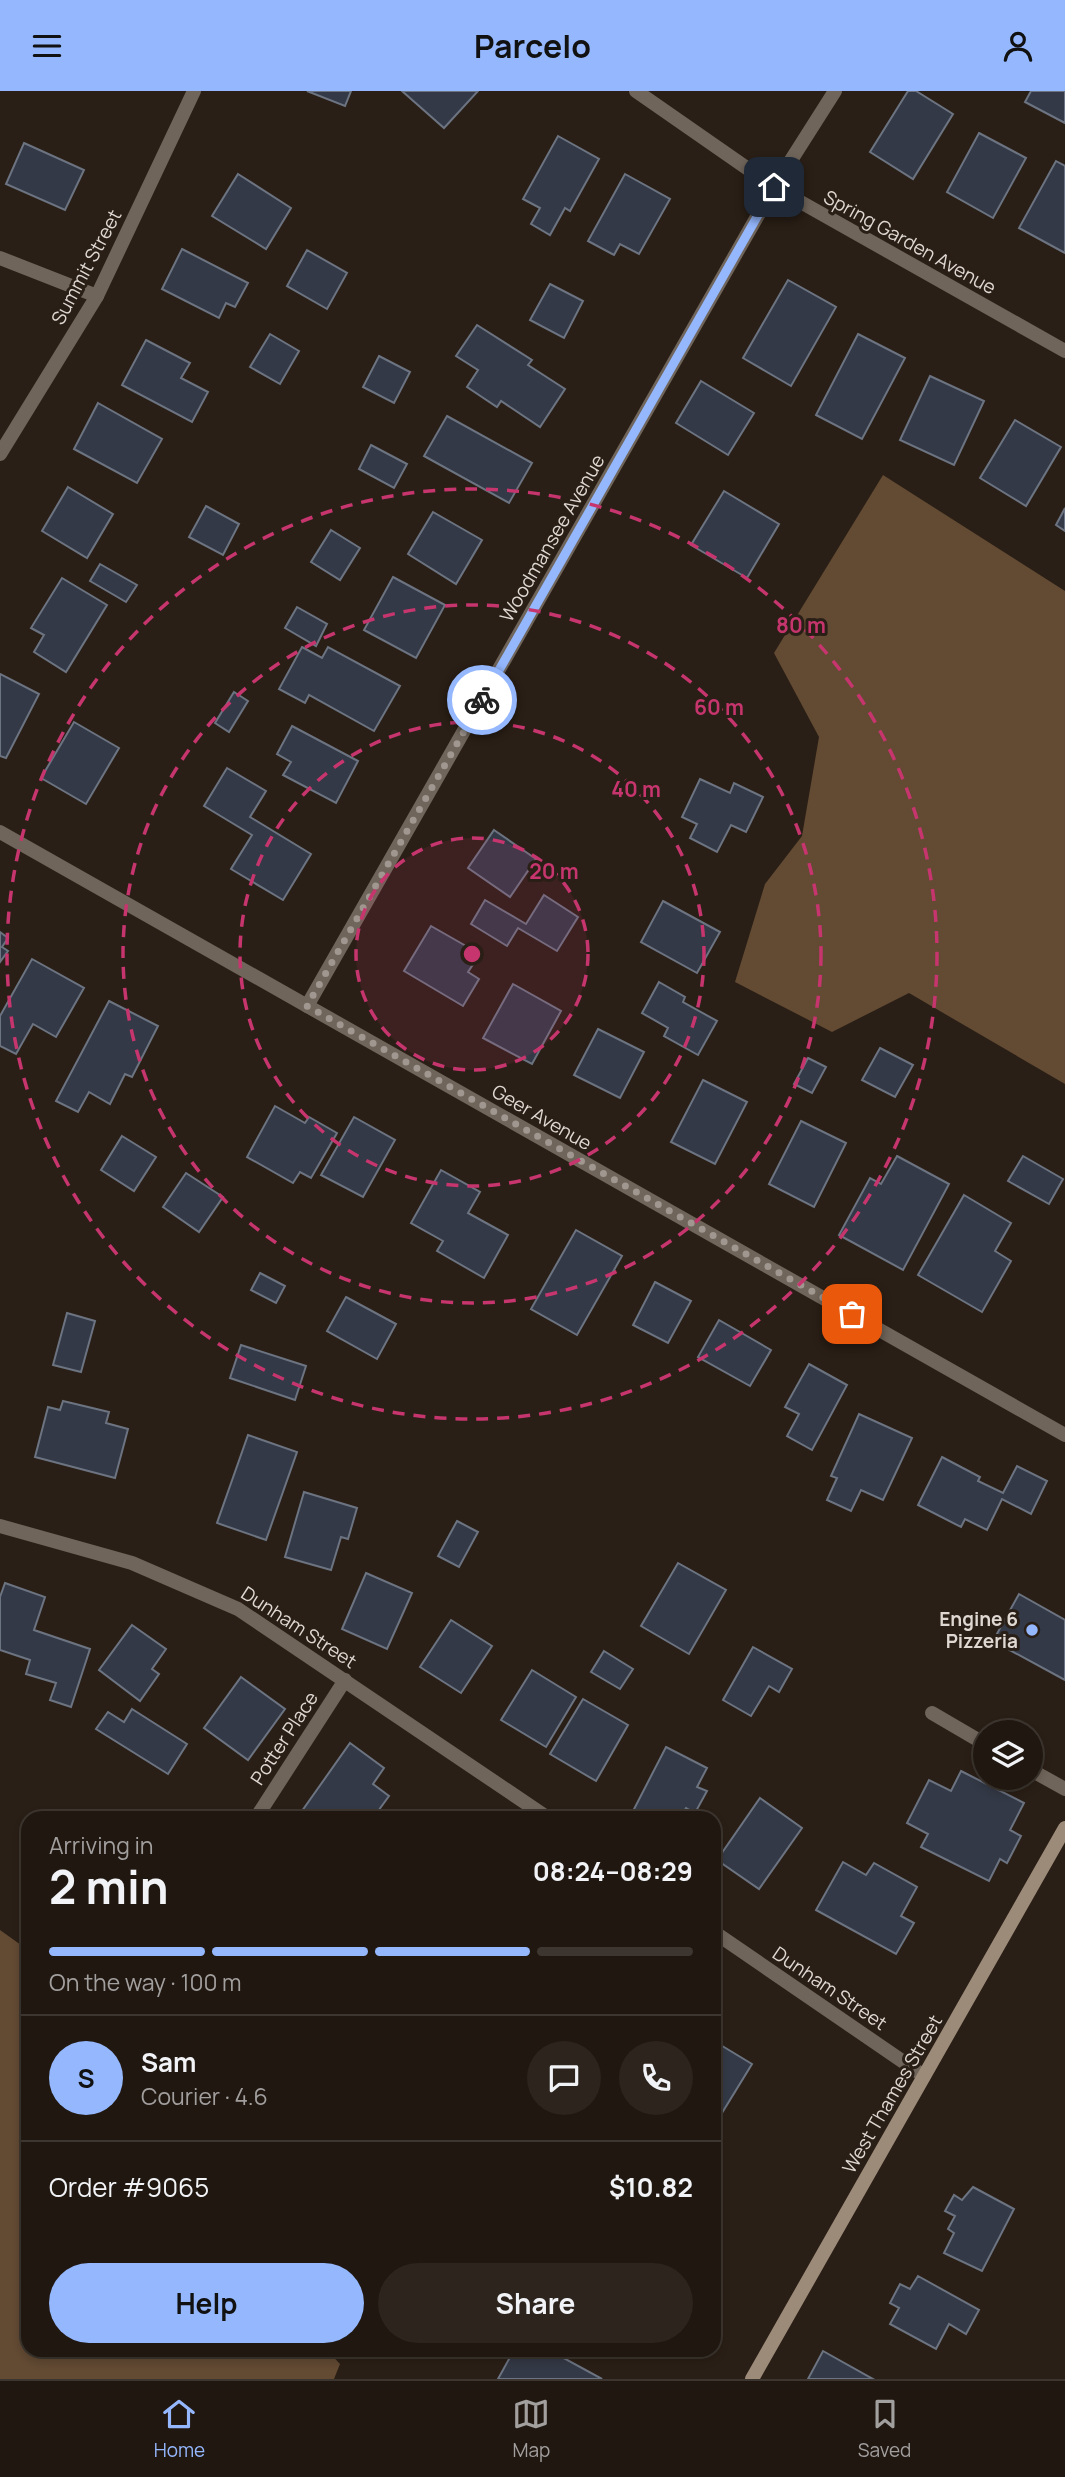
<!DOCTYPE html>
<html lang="en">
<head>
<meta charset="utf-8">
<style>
  :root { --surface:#201710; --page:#2d241e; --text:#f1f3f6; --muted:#a29f9f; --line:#3d3630; --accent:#94b7fd }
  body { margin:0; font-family:Manrope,sans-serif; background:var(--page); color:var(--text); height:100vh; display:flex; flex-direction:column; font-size:26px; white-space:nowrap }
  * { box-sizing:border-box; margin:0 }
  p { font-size:23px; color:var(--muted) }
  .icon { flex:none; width:38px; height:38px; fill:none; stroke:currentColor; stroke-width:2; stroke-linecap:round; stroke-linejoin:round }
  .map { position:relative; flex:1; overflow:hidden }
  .details { position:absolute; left:21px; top:1720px; width:700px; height:546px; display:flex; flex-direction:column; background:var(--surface); border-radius:21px; box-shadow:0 4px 10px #0003,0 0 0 2px var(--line) }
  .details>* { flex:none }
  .fabs { position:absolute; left:973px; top:1629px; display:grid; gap:14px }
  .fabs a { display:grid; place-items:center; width:70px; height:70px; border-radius:50%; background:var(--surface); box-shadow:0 4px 10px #0003,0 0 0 2px var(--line); font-size:35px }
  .pin { position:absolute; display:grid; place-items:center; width:60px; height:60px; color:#fff; margin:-30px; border-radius:14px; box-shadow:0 4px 10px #0006 }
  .courier { position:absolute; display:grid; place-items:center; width:70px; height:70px; margin:-35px; border:5px solid #94b7fd; border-radius:50%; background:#fff; color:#222; box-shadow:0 2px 9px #0007 }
  .head em { font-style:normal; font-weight:700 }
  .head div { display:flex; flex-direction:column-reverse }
  .head { display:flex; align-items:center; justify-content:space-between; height:119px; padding:0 28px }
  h1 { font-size:46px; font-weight:700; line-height:52px }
  .bar { display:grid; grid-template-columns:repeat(4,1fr); gap:10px 7px; align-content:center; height:84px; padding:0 28px }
  .bar i { height:9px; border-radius:5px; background:var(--line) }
  .bar .selected { background:var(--accent) }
  .bar p { grid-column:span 4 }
  .line { display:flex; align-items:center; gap:18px; padding:0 28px; border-top:2px solid var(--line) }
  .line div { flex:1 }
  .round { display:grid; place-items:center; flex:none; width:74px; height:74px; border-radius:37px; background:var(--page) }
  .button { display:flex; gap:14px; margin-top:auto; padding:14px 28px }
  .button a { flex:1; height:80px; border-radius:42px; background:var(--accent); color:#111; font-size:28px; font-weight:700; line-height:80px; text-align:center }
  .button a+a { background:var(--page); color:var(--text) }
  header { display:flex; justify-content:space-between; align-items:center; height:91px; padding:0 28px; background:var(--accent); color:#111; font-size:32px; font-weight:700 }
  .tab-bar { display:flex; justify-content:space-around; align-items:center; height:98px; border-top:2px solid var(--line); background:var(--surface); font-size:19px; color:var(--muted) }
  .tab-bar a { display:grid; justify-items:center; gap:4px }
  .tab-bar .selected { color:var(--accent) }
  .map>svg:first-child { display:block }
</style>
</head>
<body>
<header><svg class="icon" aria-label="menu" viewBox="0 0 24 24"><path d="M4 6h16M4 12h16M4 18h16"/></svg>Parcelo<svg class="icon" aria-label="person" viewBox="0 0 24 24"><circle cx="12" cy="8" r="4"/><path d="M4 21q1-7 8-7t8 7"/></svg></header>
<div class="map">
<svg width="1065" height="2288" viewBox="0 0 1065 2288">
  <rect width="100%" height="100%" fill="#2a1f16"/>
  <g fill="#624a33">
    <path d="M 883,384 L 1065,500 L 1065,993 L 909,902 L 832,941 L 735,891 L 765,793 L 802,745 L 819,646 L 774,562 Z"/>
    <path d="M 0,1839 L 28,1859 L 28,2259 L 327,2259 L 340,2273 L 334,2288 L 0,2288 Z"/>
  </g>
  <g fill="#333946" stroke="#6c7381" stroke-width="2">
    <path d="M 307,0 L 351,0 L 345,15 Z"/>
    <path d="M 402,0 L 478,0 L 444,37 Z"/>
    <path d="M 908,0 L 916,0 L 953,23 L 913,88 L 870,61 Z"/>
    <path d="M 1031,0 L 1065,0 L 1065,32 L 1025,11 Z"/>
    <path d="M 979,42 L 1026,67 L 993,127 L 947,101 Z"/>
    <path d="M 558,45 L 599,68 L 570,120 L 565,117 L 550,144 L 531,133 L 540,117 L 523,108 Z"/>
    <path d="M 24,52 L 84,79 L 65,119 L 6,93 Z"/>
    <path d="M 1056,70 L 1065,75 L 1065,162 L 1019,137 Z"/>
    <path d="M 238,83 L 291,117 L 266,158 L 212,125 Z"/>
    <path d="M 625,83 L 670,108 L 639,163 L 620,153 L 614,164 L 588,150 Z"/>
    <path d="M 182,158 L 248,192 L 235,216 L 226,212 L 219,227 L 162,198 Z"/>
    <path d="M 307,159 L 347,182 L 327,218 L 287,195 Z"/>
    <path d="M 788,189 L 836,216 L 791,295 L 743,267 Z"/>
    <path d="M 550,193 L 583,210 L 564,247 L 530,229 Z"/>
    <path d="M 477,234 L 532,269 L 528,274 L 565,298 L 540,336 L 501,310 L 497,316 L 467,296 L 478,279 L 456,265 Z"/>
    <path d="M 270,243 L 299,260 L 280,293 L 250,276 Z"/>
    <path d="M 858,243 L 905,267 L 862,348 L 816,324 Z"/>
    <path d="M 146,249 L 190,272 L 181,287 L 208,301 L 192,331 L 122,294 Z"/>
    <path d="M 379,265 L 410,281 L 394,312 L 363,296 Z"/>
    <path d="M 930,285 L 984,310 L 954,374 L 900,349 Z"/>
    <path d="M 701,290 L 754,322 L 728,364 L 676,332 Z"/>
    <path d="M 98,312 L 162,348 L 137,392 L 74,358 Z"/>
    <path d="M 447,325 L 532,372 L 509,412 L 424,365 Z"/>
    <path d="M 1015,329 L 1061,356 L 1026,415 L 980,387 Z"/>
    <path d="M 371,354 L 407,373 L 394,397 L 359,378 Z"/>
    <path d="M 68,396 L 113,423 L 87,467 L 42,440 Z"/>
    <path d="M 724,400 L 779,433 L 747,487 L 691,454 Z"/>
    <path d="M 206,415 L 239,433 L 223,464 L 189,446 Z"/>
    <path d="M 1065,417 L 1065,440 L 1056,434 Z"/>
    <path d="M 433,421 L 482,449 L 456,493 L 408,463 Z"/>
    <path d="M 331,439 L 360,457 L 340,489 L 311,471 Z"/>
    <path d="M 100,473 L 137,494 L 126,511 L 90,490 Z"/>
    <path d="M 393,486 L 445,514 L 416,567 L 364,539 Z"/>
    <path d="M 62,487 L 107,514 L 66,581 L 34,561 L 44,544 L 31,537 Z"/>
    <path d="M 297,516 L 327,533 L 316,555 L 285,537 Z"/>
    <path d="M 302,556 L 322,567 L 328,556 L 400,595 L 374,640 L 309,604 L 305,612 L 279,598 Z"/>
    <path d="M 0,583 L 39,603 L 6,667 L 0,665 Z"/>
    <path d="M 234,601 L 248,610 L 229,641 L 215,632 Z"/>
    <path d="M 74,631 L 119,657 L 86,713 L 41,687 Z"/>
    <path d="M 292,635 L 358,670 L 336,712 L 283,684 L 291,671 L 277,663 Z"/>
    <path d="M 227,677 L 266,700 L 250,726 L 311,763 L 283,809 L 231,778 L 252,744 L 204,715 Z"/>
    <path d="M 700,688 L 730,702 L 734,692 L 763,706 L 746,741 L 731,734 L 717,761 L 690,747 L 697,733 L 682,726 Z"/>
    <path d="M 494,739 L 536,768 L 510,806 L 468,777 Z"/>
    <path d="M 544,804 L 578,826 L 557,860 L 518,837 L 507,855 L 471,833 L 485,809 L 526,833 Z"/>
    <path d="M 663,810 L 720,841 L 697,882 L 641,851 Z"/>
    <path d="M 431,835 L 480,863 L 468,881 L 479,888 L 463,915 L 404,880 Z"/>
    <path d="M 0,841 L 8,847 L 2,856 L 8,860 L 0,871 Z"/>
    <path d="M 32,868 L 84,897 L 56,946 L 33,933 L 16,963 L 0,955 L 0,925 Z"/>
    <path d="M 659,891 L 685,906 L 683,911 L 717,930 L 698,964 L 664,945 L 668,937 L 642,922 Z"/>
    <path d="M 513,893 L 561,920 L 532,973 L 483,947 Z"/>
    <path d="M 109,910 L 158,935 L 132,986 L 125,983 L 110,1013 L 89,1001 L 78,1021 L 56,1010 Z"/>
    <path d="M 598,938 L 644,961 L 620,1007 L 574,984 Z"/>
    <path d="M 880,957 L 913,974 L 895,1006 L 862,989 Z"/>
    <path d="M 808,967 L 826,976 L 812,1002 L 794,993 Z"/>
    <path d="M 703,989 L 747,1011 L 715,1073 L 671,1051 Z"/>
    <path d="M 275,1015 L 305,1032 L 309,1026 L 337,1042 L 311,1087 L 300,1081 L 293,1092 L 247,1066 Z"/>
    <path d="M 354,1026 L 395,1049 L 363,1106 L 321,1084 Z"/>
    <path d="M 801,1030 L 846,1052 L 814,1116 L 769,1093 Z"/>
    <path d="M 122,1045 L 156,1066 L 134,1100 L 101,1079 Z"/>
    <path d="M 897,1065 L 949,1093 L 903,1179 L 839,1144 L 870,1087 L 881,1093 Z"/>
    <path d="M 1023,1065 L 1063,1088 L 1049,1113 L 1008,1090 Z"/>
    <path d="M 441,1079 L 480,1101 L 468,1122 L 508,1144 L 484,1187 L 437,1160 L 443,1150 L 411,1132 Z"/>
    <path d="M 186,1082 L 223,1106 L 199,1141 L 163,1116 Z"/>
    <path d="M 964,1104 L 1011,1132 L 995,1160 L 1011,1170 L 982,1221 L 918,1184 Z"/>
    <path d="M 576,1139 L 622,1165 L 577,1244 L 531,1218 Z"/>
    <path d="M 260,1182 L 285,1195 L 276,1212 L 251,1199 Z"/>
    <path d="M 655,1191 L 691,1210 L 668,1252 L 633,1234 Z"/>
    <path d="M 346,1206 L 396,1233 L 377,1268 L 327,1240 Z"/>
    <path d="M 67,1222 L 95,1230 L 81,1281 L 53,1274 Z"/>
    <path d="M 719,1229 L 771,1259 L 750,1295 L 698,1266 Z"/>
    <path d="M 241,1254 L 306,1275 L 295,1309 L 230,1287 Z"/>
    <path d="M 809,1273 L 847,1294 L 812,1359 L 787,1345 L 799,1323 L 785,1316 Z"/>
    <path d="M 63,1310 L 109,1321 L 106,1332 L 128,1338 L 115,1387 L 35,1366 L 48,1316 L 60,1319 Z"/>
    <path d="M 859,1323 L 912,1347 L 883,1409 L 861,1399 L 851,1420 L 827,1409 L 837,1387 L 831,1385 Z"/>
    <path d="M 248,1344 L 297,1361 L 266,1449 L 217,1432 Z"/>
    <path d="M 942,1366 L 980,1386 L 978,1390 L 1003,1402 L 1017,1375 L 1047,1390 L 1031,1423 L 1002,1408 L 987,1439 L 965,1428 L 961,1436 L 918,1414 Z"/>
    <path d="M 304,1401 L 357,1417 L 348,1448 L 341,1446 L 331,1479 L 285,1466 Z"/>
    <path d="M 457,1430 L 478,1441 L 459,1476 L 438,1465 Z"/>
    <path d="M 678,1472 L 726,1499 L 689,1563 L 641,1535 Z"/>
    <path d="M 366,1482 L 412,1502 L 387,1558 L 342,1538 Z"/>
    <path d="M 5,1492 L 45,1506 L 34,1539 L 90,1558 L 71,1616 L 50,1609 L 56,1592 L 26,1583 L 30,1569 L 0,1559 L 0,1506 Z"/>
    <path d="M 1019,1503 L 1065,1529 L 1065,1589 L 993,1550 Z"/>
    <path d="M 451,1529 L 492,1555 L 461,1602 L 420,1576 Z"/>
    <path d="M 132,1534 L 166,1558 L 152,1578 L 159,1583 L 140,1610 L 99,1579 Z"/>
    <path d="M 753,1556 L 792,1578 L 779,1601 L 769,1595 L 751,1625 L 723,1609 Z"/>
    <path d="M 604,1560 L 633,1578 L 620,1598 L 591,1581 Z"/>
    <path d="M 532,1579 L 576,1606 L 546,1656 L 501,1629 Z"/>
    <path d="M 241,1586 L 285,1618 L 248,1669 L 204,1637 Z"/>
    <path d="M 583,1608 L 628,1634 L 596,1690 L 550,1663 Z"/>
    <path d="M 132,1618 L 187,1653 L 168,1683 L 96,1638 L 108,1621 L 124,1631 Z"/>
    <path d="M 350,1652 L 384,1677 L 373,1693 L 389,1705 L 373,1727 L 297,1727 Z"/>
    <path d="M 666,1656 L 707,1677 L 697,1696 L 707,1700 L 695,1722 L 686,1717 L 680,1727 L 642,1727 L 632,1722 Z"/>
    <path d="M 961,1680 L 1024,1712 L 1010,1739 L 1021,1745 L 1007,1772 L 1000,1768 L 989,1790 L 921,1756 L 928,1743 L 907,1732 L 929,1689 L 951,1700 Z"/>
    <path d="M 760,1707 L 802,1737 L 759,1798 L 717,1769 Z"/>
    <path d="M 843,1771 L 866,1784 L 874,1772 L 917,1796 L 901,1825 L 914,1832 L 896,1863 L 816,1819 Z"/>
    <path d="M 714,1950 L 752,1973 L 714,2035 Z"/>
    <path d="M 973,2096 L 1014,2118 L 982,2180 L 944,2162 L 954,2142 L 948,2138 L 955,2125 L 945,2120 L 954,2104 L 962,2109 Z"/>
    <path d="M 918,2185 L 979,2219 L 966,2243 L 949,2233 L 936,2258 L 890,2233 L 899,2217 L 890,2212 L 900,2193 L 910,2198 Z"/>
    <path d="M 514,2259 L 549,2259 L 602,2288 L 498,2288 Z"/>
    <path d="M 823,2260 L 873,2288 L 808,2288 Z"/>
  </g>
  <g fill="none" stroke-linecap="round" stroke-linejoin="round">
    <g stroke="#70655a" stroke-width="14">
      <path d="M 932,1622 L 985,1653"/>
      <path d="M 1031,1679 L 1065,1698"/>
    </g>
    <g stroke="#70655a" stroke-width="14">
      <path d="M 636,0 L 774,96 L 1065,260"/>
      <path d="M 0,167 L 97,205"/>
      <path d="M 0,363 L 97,205 L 194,0"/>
      <path d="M 0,741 L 1065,1344"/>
      <path d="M 307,915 L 774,96 L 835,0"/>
      <path d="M 256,1727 L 345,1589"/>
    </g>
    <g stroke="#70655a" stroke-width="14">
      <path d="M 0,1435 L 132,1472 L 238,1518 L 548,1727"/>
      <path d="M 714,1841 L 924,1985"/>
    </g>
    <path stroke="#9d8b7a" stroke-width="14" d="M 752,2288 L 1065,1737"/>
  </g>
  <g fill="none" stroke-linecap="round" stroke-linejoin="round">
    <path stroke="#a09790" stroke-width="7" stroke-dasharray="0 12.6" d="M 482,609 L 307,915 L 852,1223"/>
    <path stroke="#94b7fd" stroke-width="9" d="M 482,609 L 774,96"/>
  </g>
  <circle cx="472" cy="863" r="116" fill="#c6356d" fill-opacity=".12"/>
  <g fill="none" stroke="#c6356d" stroke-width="3.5" stroke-dasharray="12 9">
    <circle cx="472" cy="863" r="116"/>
    <circle cx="472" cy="863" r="232"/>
    <circle cx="472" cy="863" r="349"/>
    <circle cx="472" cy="863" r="465"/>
  </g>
  <circle fill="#94b7fd" stroke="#2a1f16" stroke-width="2.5" cx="1032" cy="1539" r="7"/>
  <g text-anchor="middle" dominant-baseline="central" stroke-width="6" stroke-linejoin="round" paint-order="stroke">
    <g font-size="19" fill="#dfd8d2" stroke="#2a1f16">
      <text transform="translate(910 151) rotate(29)">Spring Garden Avenue</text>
      <text transform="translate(86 176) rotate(-62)">Summit Street</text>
      <text transform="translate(552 447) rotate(-60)">Woodmansee Avenue</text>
      <text transform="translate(542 1026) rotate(30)">Geer Avenue</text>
      <text transform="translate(299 1536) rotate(33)">Dunham Street</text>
      <text transform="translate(284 1647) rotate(-57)">Potter Place</text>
      <text transform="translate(830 1897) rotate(34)">Dunham Street</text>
      <text transform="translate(892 2003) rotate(-60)">West Thames Street</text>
    </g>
    <g font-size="19" font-weight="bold" fill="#dfd8d2" stroke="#2a1f16" text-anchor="end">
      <text x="1018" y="1528">Engine 6<tspan x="1018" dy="22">Pizzeria</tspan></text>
    </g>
  </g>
  <circle cx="472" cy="863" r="10" fill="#c6356d" stroke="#2a1f16" stroke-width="3.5"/>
  <g font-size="21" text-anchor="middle" font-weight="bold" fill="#c6356d" stroke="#2a1f16" stroke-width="6" stroke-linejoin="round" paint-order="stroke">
    <text x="801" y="542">80 m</text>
    <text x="719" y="624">60 m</text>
    <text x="636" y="706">40 m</text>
    <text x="554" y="788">20 m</text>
  </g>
</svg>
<div class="fabs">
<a><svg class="icon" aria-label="layers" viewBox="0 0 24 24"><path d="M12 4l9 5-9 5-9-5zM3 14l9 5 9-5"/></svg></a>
</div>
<div class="pin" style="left:852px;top:1223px;background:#ea580c"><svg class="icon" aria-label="bag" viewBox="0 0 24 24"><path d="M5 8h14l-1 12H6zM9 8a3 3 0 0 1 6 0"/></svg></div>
<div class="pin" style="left:774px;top:96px;background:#1f2937"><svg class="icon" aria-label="home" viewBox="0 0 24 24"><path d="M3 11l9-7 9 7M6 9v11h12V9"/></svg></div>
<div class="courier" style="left:482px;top:609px"><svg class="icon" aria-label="bike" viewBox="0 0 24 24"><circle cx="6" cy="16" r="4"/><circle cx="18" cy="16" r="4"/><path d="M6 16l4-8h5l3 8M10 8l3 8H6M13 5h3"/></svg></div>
<section class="details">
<div class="head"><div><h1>2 min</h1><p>Arriving in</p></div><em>08:24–08:29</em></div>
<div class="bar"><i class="selected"></i><i class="selected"></i><i class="selected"></i><i></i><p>On the way · 100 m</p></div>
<div class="line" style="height:126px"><b class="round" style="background:var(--accent);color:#111">S</b><div><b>Sam</b><p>Courier · 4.6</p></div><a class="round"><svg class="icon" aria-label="chat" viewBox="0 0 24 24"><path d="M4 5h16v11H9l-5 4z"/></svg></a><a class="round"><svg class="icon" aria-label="phone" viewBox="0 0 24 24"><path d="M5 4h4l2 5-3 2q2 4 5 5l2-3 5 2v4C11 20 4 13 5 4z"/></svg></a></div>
<div class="line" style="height:91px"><div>Order #9065</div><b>$10.82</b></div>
<div class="button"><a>Help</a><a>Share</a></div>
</section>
</div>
<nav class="tab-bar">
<a class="selected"><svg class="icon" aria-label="home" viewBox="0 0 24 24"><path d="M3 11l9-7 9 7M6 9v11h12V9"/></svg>Home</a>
<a><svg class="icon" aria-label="map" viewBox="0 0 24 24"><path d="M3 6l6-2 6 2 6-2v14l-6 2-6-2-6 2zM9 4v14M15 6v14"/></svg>Map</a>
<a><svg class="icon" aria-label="saved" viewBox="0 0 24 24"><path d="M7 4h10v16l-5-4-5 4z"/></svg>Saved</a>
</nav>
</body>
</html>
